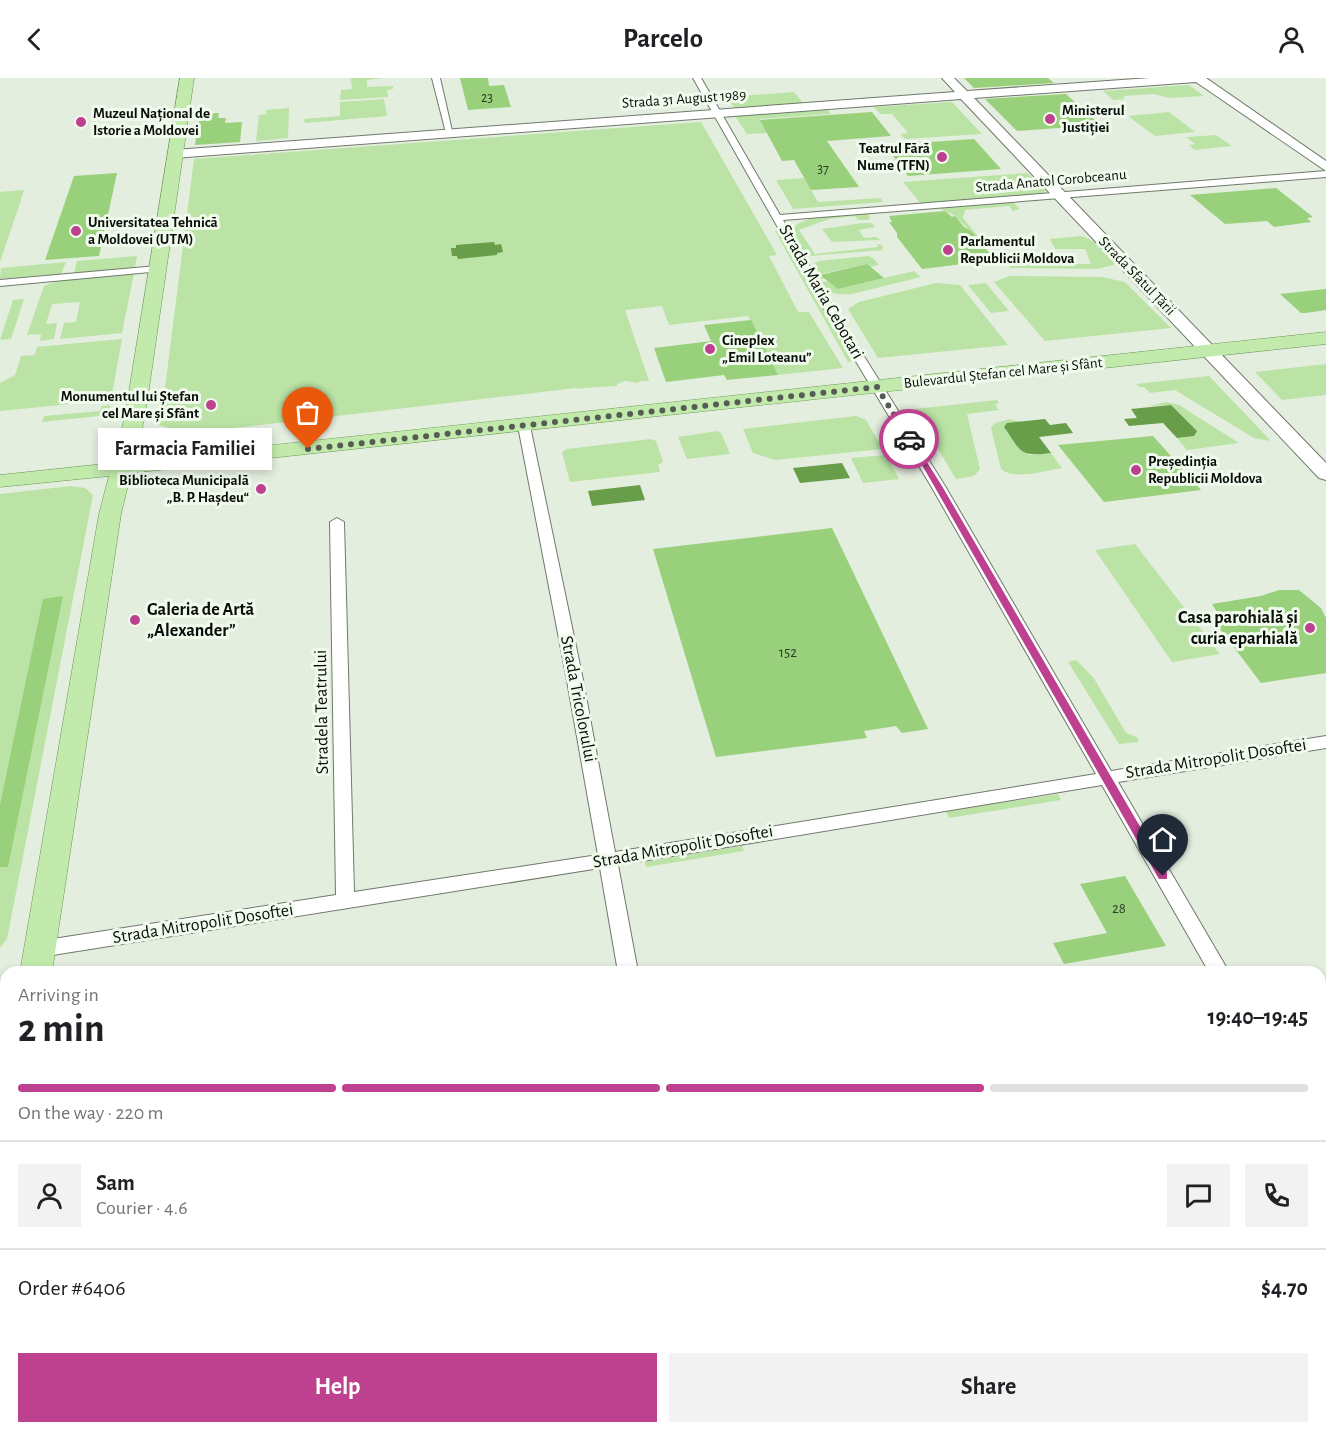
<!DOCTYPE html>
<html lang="en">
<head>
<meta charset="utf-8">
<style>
  :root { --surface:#fff; --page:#f2f2f2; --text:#202124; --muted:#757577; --line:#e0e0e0; --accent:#be4190 }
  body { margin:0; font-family:"Alegreya Sans",sans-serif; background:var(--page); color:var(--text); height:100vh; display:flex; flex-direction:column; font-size:22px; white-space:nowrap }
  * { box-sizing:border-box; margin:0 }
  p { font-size:20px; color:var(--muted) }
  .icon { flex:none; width:33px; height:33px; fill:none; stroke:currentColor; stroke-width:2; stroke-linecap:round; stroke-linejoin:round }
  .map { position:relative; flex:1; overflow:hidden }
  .sheet { position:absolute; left:0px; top:888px; width:1326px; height:468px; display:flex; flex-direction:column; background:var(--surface); border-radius:18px 18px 0 0; box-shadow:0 3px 9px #0003 }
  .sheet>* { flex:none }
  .pin { position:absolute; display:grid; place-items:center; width:51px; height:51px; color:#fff; margin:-62px -26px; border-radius:50% 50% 50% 0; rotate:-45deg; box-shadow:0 0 6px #0007 }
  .pin .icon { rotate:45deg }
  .courier { position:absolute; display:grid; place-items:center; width:60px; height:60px; margin:-30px; border:4px solid #be4190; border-radius:50%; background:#fff; color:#222; box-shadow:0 2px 8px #0007 }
  .bubble { position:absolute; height:42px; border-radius:0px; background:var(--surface); box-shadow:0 3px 9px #0003; font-size:20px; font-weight:600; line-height:42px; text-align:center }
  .head em { font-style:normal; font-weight:600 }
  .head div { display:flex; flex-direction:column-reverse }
  .head { display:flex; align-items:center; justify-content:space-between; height:102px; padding:0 18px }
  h1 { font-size:39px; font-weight:600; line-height:45px }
  .bar { display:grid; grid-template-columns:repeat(4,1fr); gap:9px 6px; align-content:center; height:72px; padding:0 18px }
  .bar i { height:8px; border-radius:4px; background:var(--line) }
  .bar .current { background:var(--accent) }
  .bar p { grid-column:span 4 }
  .line { display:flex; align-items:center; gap:15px; padding:0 18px; border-top:2px solid var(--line) }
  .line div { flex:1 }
  .round { display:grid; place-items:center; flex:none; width:63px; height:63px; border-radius:0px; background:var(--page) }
  .action { display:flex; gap:12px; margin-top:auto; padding:12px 18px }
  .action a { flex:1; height:69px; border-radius:0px; background:var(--accent); color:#fff; font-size:24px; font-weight:600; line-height:69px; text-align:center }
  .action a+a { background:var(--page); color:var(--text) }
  header { display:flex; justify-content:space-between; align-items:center; height:78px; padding:0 18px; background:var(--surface); font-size:27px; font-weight:600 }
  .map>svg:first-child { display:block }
</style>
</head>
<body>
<header><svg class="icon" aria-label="back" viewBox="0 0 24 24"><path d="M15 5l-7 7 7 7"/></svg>Parcelo<svg class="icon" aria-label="person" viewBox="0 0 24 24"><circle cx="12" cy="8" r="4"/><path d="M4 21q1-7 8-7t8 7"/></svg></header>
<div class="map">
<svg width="1326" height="1356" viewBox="0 0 1326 1356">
  <rect width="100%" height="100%" fill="#e4eedf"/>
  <g fill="#bae3a5">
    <path d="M 351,0 L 384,0 L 367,2 L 367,9 L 393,8 L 393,11 L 387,12 L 388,19 L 340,22 L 341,12 L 352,11 Z"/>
    <path d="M 1189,7 L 1204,18 L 1169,20 L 1153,16 L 1125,18 L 1123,19 L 1125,21 L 1113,22 L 1103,13 Z"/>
    <path d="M 794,14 L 803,25 L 735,31 L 727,19 Z"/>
    <path d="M 384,21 L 387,38 L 305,45 L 304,41 L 340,38 L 340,24 Z"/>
    <path d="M 952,24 L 982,56 L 905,61 L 900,56 L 908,55 L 892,36 L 880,36 L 874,29 Z"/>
    <path d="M 289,30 L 288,60 L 256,63 L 259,37 L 266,36 L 266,32 Z"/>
    <path d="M 827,31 L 831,36 L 760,41 L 767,55 L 747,56 L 735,38 Z"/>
    <path d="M 1169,34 L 1195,54 L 1155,58 L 1128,38 Z"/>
    <path d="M 701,44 L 777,177 L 769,178 L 798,234 L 809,234 L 843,290 L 778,297 L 748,238 L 669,247 L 662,228 L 625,232 L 649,303 L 639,303 L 639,305 L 625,303 L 617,306 L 617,308 L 583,310 L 583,311 L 576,310 L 183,356 L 157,346 L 162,314 L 164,314 L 166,302 L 194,81 Z"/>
    <path d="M 1216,57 L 1232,68 L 1195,72 L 1189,67 L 1195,66 L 1186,59 Z"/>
    <path d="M 1027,95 L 1045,111 L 1044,115 L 921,126 L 903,104 Z"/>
    <path d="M 804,100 L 818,124 L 881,120 L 883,124 L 793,131 L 776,102 Z"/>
    <path d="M 24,112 L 21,122 L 0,184 L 0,114 Z"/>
    <path d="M 1013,124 L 1020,131 L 1013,133 L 1009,128 L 965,132 L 963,140 L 981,162 L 979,162 L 955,138 L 937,129 Z"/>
    <path d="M 867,135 L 870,139 L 869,142 L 858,142 L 855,138 L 829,141 L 799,152 L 815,176 L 878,169 L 877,166 L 882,167 L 883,172 L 809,178 L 802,175 L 790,155 C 797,135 849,136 867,135 Z"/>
    <path d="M 862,145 L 872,145 L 875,149 L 859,152 L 864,160 L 876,159 L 880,162 L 832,164 L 822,151 Z"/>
    <path d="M 775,153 L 779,153 L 854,283 L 848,284 Z"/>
    <path d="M 1081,158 C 1093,161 1111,175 1114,187 L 1097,191 L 1010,190 L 1009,185 L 1091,186 L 1085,171 L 1055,171 L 1050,161 Z"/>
    <path d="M 137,178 L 135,190 L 74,195 L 77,183 Z"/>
    <path d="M 868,178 L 873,180 L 879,187 L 870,189 L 867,186 L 821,196 L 825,200 L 817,202 L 810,188 L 819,183 Z"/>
    <path d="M 66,184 L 61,196 L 0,201 L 1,190 Z"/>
    <path d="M 914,193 L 921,199 L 852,216 C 839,217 826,216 818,205 L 828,203 L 838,211 Z"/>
    <path d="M 134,195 L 122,255 L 60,261 L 64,245 L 76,244 L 80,224 L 52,226 L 46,246 L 57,245 L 54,261 L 40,263 L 41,256 L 27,257 L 44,208 L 60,202 Z"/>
    <path d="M 1009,198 L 1102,199 L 1125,204 L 1171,250 L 1045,263 L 994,204 Z"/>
    <path d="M 936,205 L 960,207 L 1008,267 L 878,280 L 848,231 L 859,224 Z"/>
    <path d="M 986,205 L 1009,233 L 991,235 L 968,207 Z"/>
    <path d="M 24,221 L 11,261 L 0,262 L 13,222 Z"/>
    <path d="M 122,261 L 111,322 L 0,333 L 0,305 L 15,297 L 21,278 L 35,277 L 37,269 Z"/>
    <path d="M 1326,286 L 1326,317 L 1282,322 L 1255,294 Z"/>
    <path d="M 1209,298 L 1271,363 L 1254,360 L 1175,312 L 1150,315 L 1144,309 L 1139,309 L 1136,306 Z"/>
    <path d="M 997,322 L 999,325 L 995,326 L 999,332 L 967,336 L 980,391 L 974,398 L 956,401 L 914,331 Z"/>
    <path d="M 1166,324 L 1179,327 L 1239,365 L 1187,372 L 1177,360 L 1194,358 L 1171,327 L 1149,328 Z"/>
    <path d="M 110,327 L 108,337 L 42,344 L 44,338 L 100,333 L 102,328 Z"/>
    <path d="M 856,338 L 866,342 L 883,371 L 775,382 L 753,375 L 743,351 Z"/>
    <path d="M 1010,341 L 1021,344 L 1007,345 L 1029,377 L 1051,375 L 1062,390 C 1046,392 1015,403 1001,391 L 991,350 L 995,345 Z"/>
    <path d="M 718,353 L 721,355 L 730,376 L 687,381 L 678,359 Z"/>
    <path d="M 651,361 L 656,363 L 663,384 L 658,387 L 660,394 L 570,404 L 562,374 L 567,371 Z"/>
    <path d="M 886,377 L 899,401 L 863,405 L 851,380 Z"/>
    <path d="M 71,408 L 85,410 L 93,417 L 7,861 L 0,870 L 0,416 Z"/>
    <path d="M 1135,466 L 1220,576 L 1172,584 L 1095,472 Z"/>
    <path d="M 1076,582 L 1093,599 L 1126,655 L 1137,659 L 1139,664 L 1119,666 L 1068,584 Z"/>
    <path d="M 1058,716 L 1061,722 L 949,740 L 946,733 Z"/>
    <path d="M 742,768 L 744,773 L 646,789 L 645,784 Z"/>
  </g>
  <g fill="#689d4a">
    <path d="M 494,164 L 495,167 L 501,166 L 503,174 L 497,175 L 497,177 L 458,181 L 457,178 L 452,178 L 451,170 L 456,170 L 456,167 Z"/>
    <path d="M 1171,327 L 1197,353 L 1194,358 L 1177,360 L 1163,345 L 1129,348 L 1124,341 L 1137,340 L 1131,331 Z"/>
    <path d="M 1045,341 L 1050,347 L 1066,345 L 1073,355 L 1039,359 L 1051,375 C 1018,379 1022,374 1004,349 L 1007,345 Z"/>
    <path d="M 842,385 L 850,400 L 800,405 L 793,390 Z"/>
    <path d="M 640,407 L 645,422 L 592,428 L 588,413 Z"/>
  </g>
  <g fill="#98d07b">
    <path d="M 460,0 L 488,0 L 489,8 L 504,7 L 511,29 L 468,32 Z"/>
    <path d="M 964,0 L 1048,0 L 1054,5 L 974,10 Z"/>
    <path d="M 1066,16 L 1100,47 L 1017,53 L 985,21 Z"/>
    <path d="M 872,34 L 891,58 L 827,63 L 859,109 L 811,112 L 794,82 L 782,83 L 760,42 Z"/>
    <path d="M 219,35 L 218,40 L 226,40 L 225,45 L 242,44 L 240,64 L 195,67 L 200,36 Z"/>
    <path d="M 974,61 L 1001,91 L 908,98 L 885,67 Z"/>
    <path d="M 117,95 L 99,178 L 45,182 L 74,98 Z"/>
    <path d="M 1276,110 L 1313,139 L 1307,140 L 1311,144 L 1274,149 L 1267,143 L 1225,146 L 1190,117 Z"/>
    <path d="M 945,133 L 952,139 L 955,138 L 964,149 L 971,153 L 997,184 L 979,184 L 922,191 L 897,159 L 897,155 L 889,144 L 892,144 L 889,138 Z"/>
    <path d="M 867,186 L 884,200 L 838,211 L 820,197 Z"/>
    <path d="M 1326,211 L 1326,232 L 1306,235 L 1301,235 L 1280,216 Z"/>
    <path d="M 751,242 L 778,297 L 727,302 L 724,297 L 666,304 L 654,270 L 711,263 L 704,247 Z"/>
    <path d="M 1153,358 L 1201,412 L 1104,424 L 1058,367 Z"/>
    <path d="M 832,450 L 928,651 L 902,655 L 896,648 L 864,653 L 867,660 L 716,679 L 653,471 Z"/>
    <path d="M 1279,512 L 1299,512 L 1321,530 L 1326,540 L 1326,595 L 1261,605 L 1208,535 L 1217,534 L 1212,526 L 1261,518 Z"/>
    <path d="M 63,518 L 8,789 L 0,789 L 0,727 L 43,521 Z"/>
    <path d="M 1125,798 L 1166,868 L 1064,886 L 1053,865 L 1107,855 L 1080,806 Z"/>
  </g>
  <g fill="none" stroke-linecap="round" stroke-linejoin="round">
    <defs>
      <g id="street">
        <path d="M 432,0 L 440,0 L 453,57 L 446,55 Z"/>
        <path d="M 693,0 L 701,0 L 780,137 L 1326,93 L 1326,99 L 783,142 L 832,227 L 945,408 L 1111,693 L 1326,658 L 1326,670 L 1118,704 L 1229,894 L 1209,894 L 1102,707 L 618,787 L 638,894 L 618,894 L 600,790 L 40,879 L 33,877 L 31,871 L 33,865 L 40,863 L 336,817 L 330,444 L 337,440 L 344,444 L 354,814 L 598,777 L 566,597 L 518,348 L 524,344 L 530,348 L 582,597 L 615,774 L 1096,696 L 931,408 L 822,227 Z"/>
        <path d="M 157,188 L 161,189 L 161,193 L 0,208 L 0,202 Z"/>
        <path d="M 1320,1056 L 1326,1058 L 1326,1086 L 1320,1084 Z"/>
      </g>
      <g id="secondary">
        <path d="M 942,0 L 954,0 L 967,13 L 1150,0 L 1206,0 L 1326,83 L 1326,93 L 1196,4 L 974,20 L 1326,385 L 1326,402 L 1319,400 L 961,21 L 174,80 L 168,76 L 174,72 L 955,14 Z"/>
        <path d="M 1326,1071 L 1326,1101 L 1320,1102 L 1320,1072 Z"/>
        <path d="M 20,1350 L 86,1350 L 84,1356 L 18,1356 Z"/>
      </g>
      <g id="primary">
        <path d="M 180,0 L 194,0 L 145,338 L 134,382 L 1326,254 L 1326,266 L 131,395 L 121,436 L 52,894 L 20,894 L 99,436 L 109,398 L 0,409 L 0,397 L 113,385 L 125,338 Z"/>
        <path d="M 6,1056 L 6,1122 L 0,1124 L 0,1058 Z"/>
      </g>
    </defs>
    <use href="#street" stroke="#70796c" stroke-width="2"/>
    <use href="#secondary" stroke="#70796c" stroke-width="2"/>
    <use href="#primary" stroke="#689450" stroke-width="1"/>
    <use href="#street" fill="#fff" fill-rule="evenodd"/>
    <use href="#secondary" fill="#fff" fill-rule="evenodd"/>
    <use href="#primary" fill="#c2eaad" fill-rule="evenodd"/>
  </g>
  <path fill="#be4190" d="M 906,359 L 911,359 L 942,408 L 1167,795 L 1167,801 L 1159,801 Z"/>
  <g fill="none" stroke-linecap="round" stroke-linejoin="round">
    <path stroke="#565c54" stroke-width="6" stroke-dasharray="0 10.8" d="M 308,371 L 877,309 L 909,361"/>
  </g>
  <g fill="#be4190" stroke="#f1fbed" stroke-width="2">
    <circle cx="1050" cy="41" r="6"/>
    <circle cx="81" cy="44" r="6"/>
    <circle cx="942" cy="79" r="6"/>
    <circle cx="76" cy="153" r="6"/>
    <circle cx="948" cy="172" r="6"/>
    <circle cx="710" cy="271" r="6"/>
    <circle cx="211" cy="327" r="6"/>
    <circle cx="1136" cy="392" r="6"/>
    <circle cx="261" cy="411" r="6"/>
    <circle cx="135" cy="542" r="6"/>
    <circle cx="1310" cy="550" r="6"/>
  </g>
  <g text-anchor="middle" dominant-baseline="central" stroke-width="6" stroke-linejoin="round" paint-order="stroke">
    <g font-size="14" fill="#2e3e26">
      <text x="487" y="20">23</text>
      <text x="823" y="91">37</text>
    </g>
    <g font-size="15" fill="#0a0d09" stroke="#f1fbed">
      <text transform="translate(684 21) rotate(-4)">Strada 31 August 1989</text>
      <text transform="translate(1051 103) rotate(-5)">Strada Anatol Corobceanu</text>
      <text transform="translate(1137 198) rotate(46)">Strada Sfatul Țării</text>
      <text transform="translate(1003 295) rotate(-6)">Bulevardul Ștefan cel Mare și Sfânt</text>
    </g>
    <g font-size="15" font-weight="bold" fill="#0a0d09" stroke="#f1fbed" text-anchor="start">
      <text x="1062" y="32">Ministerul<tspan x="1062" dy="17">Justiției</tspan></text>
      <text x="93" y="35">Muzeul Național de<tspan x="93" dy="17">Istorie a Moldovei</tspan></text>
      <text x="930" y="70" text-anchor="end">Teatrul Fără<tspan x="930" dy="17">Nume (TFN)</tspan></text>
      <text x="88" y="144">Universitatea Tehnică<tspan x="88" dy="17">a Moldovei (UTM)</tspan></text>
      <text x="960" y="163">Parlamentul<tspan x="960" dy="17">Republicii Moldova</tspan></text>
      <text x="722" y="262">Cineplex<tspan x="722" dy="17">„Emil Loteanu”</tspan></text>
      <text x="199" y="318" text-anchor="end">Monumentul lui Ștefan<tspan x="199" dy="17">cel Mare și Sfânt</tspan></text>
      <text x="1148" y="383">Președinția<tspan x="1148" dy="17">Republicii Moldova</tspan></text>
      <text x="249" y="402" text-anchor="end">Biblioteca Municipală<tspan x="249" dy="17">„B. P. Hașdeu“</tspan></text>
    </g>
    <g font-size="15" fill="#2e3e26">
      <text x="788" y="574">152</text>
      <text x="1119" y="830">28</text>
    </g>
    <g font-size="18" fill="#0a0d09" stroke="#f1fbed">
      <text transform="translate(821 214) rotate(60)">Strada Maria Cebotari</text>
      <text transform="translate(578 621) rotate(79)">Strada Tricolorului</text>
      <text transform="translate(322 634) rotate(-91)">Stradela Teatrului</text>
      <text transform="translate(1216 681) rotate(-9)">Strada Mitropolit Dosoftei</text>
      <text transform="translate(683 769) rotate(-10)">Strada Mitropolit Dosoftei</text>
      <text transform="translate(203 846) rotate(-9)">Strada Mitropolit Dosoftei</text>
    </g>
    <g font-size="18" font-weight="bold" fill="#0a0d09" stroke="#f1fbed" text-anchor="start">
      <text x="147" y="532">Galeria de Artă<tspan x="147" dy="21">„Alexander”</tspan></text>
      <text x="1298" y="540" text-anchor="end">Casa parohială și<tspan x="1298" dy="21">curia eparhială</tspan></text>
    </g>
  </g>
</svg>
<div class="pin" style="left:308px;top:371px;background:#ea580c"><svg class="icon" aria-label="bag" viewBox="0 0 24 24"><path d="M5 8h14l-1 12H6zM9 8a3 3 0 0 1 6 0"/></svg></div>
<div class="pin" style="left:1163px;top:798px;background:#1f2937"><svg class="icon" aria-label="home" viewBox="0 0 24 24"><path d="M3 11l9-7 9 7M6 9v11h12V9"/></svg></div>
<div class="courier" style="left:909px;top:361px"><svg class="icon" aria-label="car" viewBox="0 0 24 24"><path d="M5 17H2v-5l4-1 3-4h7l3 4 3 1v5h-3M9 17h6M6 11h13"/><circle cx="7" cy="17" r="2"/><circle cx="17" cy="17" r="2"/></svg></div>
<div class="bubble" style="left:98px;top:350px;width:174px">Farmacia Familiei</div>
<section class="sheet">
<div class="head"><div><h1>2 min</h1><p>Arriving in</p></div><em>19:40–19:45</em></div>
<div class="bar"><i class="current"></i><i class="current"></i><i class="current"></i><i></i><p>On the way · 220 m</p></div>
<div class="line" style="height:108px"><a class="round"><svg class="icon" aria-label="person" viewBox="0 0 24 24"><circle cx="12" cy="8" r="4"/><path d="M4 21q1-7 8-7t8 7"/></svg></a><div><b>Sam</b><p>Courier · 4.6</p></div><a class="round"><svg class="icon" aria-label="chat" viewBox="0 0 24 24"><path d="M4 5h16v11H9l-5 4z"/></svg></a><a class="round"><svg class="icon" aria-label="phone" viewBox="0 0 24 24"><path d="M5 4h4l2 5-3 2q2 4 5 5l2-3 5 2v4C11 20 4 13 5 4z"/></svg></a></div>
<div class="line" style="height:78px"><div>Order #6406</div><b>$4.70</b></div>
<div class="action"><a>Help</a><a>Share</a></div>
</section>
</div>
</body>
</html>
